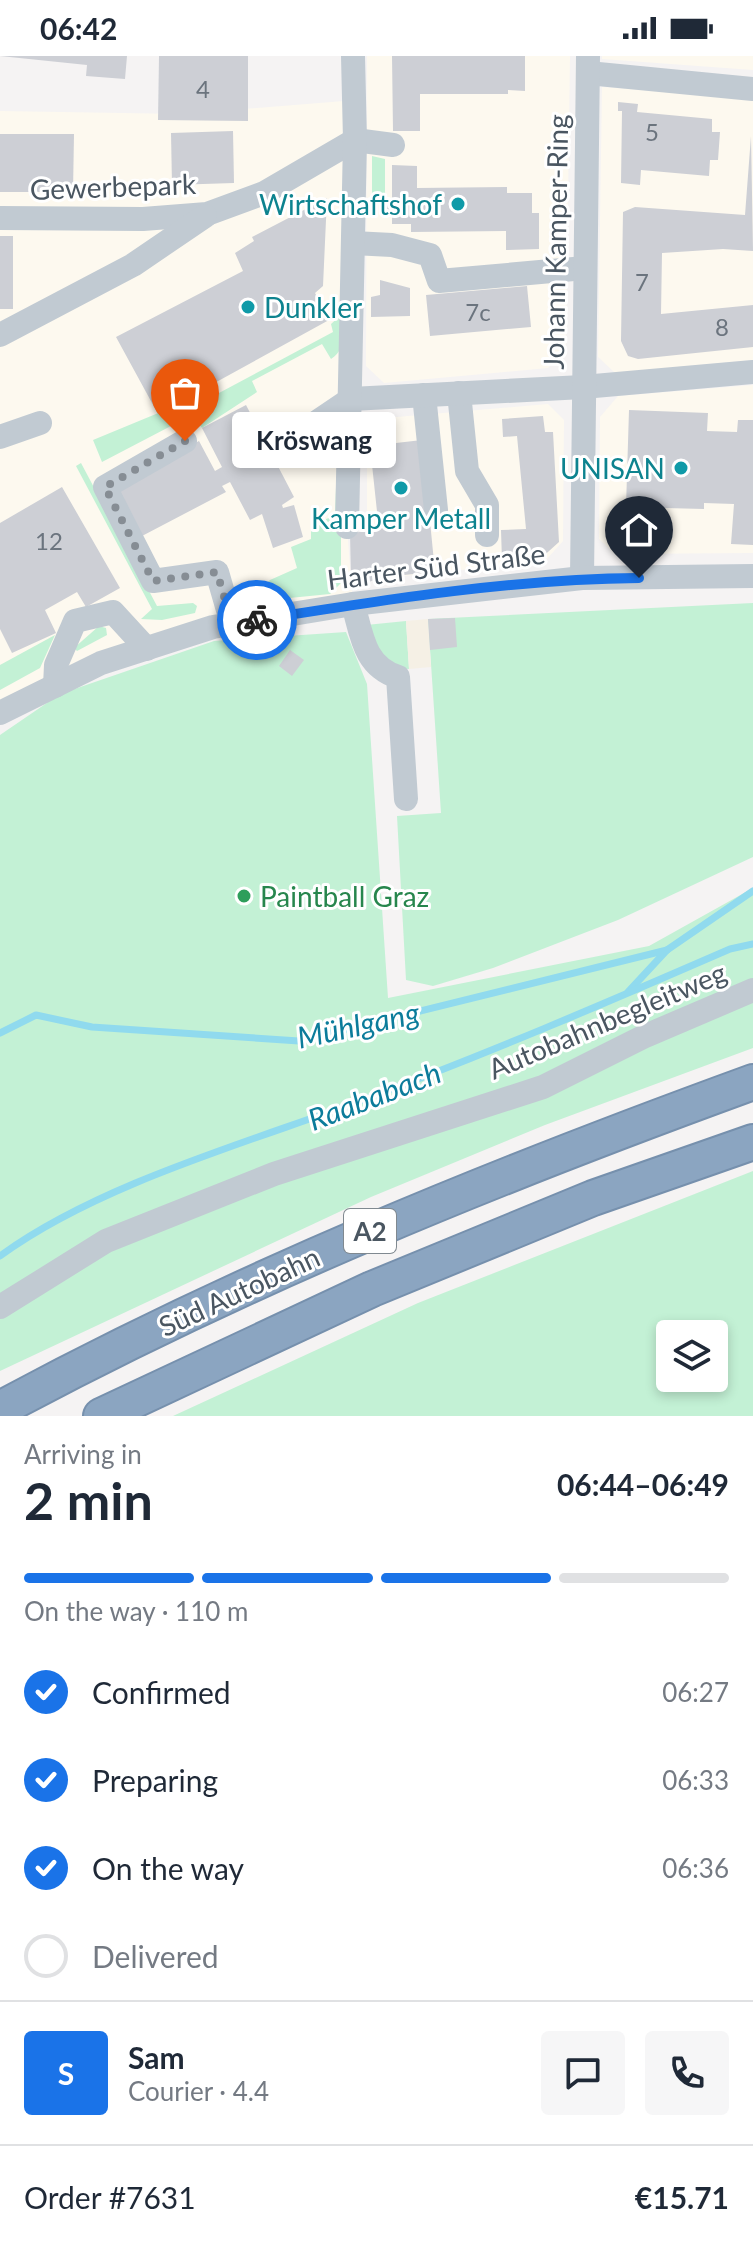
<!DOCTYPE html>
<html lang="en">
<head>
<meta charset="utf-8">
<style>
  :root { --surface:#fff; --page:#f6f6f7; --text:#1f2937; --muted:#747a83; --line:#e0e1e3; --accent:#1a73e8 }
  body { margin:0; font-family:Lato,sans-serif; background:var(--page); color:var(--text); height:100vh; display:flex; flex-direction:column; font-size:30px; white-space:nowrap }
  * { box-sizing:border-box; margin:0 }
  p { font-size:26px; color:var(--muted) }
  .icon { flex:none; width:44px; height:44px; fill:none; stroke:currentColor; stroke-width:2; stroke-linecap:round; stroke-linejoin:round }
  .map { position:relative; height:1360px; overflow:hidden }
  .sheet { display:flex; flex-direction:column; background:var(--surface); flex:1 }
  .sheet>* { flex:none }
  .fabs { position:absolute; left:656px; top:1264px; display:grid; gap:16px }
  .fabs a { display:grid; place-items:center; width:72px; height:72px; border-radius:8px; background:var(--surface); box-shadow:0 4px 12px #0003; font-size:40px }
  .pin { position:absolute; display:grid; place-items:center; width:68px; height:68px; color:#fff; margin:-82px -34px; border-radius:50% 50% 50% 0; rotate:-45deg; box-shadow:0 0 8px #0007 }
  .pin .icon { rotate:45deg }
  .courier { position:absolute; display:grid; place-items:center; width:80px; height:80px; margin:-40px; border:6px solid #1a73e8; border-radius:50%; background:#fff; color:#222; box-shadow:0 2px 10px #0007 }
  .bubble { position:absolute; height:56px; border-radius:8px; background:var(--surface); box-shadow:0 4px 12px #0003; font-size:26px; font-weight:700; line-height:56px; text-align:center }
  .overview em { font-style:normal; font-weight:700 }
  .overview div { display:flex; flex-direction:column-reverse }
  .overview { display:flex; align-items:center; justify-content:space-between; height:136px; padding:0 24px }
  h1 { font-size:52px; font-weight:700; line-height:60px }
  .bar { display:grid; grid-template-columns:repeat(4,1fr); gap:12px 8px; align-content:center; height:96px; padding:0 24px }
  .bar i { height:10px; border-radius:6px; background:var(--line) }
  .bar .current { background:var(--accent) }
  .bar p { grid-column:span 4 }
  .line { display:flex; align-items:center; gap:20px; padding:0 24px; border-top:2px solid var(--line) }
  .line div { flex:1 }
  .round { display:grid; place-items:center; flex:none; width:84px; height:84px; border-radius:8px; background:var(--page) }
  ol { padding:0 24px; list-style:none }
  li { display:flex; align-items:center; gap:24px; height:88px }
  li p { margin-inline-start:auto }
  li .icon { padding:8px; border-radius:50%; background:var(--accent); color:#fff; stroke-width:4 }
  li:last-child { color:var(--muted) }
  li i { width:44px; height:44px; border:4px solid var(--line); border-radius:50% }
  .status { display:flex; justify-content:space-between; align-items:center; height:56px; padding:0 40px; background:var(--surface); direction:ltr }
  .status svg { height:22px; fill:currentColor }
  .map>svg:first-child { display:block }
</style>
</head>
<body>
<div class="status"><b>06:42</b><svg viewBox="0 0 49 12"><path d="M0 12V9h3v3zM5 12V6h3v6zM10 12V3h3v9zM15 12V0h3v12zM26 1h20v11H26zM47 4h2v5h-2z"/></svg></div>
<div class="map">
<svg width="753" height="1360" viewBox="0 0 753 1360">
  <rect width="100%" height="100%" fill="#f5f3f3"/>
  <g fill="#fdf9ef">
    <path d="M 367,0 L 570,0 L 566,293 L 548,312 L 384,327 L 366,310 Z"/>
    <path d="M 602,0 L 753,0 L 753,14 L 602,3 Z"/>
    <path d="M 602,31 L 753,42 L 753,304 L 615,317 L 598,301 Z"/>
    <path d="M 344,45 L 347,471 L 353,548 L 213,571 L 0,659 L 0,55 L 182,58 Z"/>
    <path d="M 753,329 L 753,497 L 615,498 L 599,483 L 600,361 L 618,340 Z"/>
    <path d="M 548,348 L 564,364 L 563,485 L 545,505 L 385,522 L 367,505 L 367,381 L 385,362 Z"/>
  </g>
  <g fill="#c3f1d5" fill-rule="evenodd">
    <path d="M 372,100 L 385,103 L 385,141 L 372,138 Z"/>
    <path d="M 342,258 C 343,276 347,293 331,303 L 322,288 L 252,325 L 257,336 L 202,372 L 192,359 L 102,406 L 93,384 L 168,353 L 174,361 L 333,276 L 331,268 Z"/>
    <path d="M 81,407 L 157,550 L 193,547 L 197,550 L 195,557 L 162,564 L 141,563 L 152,553 L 76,410 Z"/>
    <path d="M 336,431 L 341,431 L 341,527 L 330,538 L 259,545 L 258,535 L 270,524 L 297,512 L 291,491 L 311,483 L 311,468 L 335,460 Z"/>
    <path d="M 753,547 L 753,801 L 618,864 L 493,912 L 433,930 L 406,924 L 397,760 L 441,757 L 428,563 Z"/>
    <path d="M 406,565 L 409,613 C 380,613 375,592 366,569 Z"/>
    <path d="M 99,570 L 106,572 L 107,579 L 77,595 L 74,592 Z"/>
    <path d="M 346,576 L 367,628 L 388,942 L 649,890 L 753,832 L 753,992 L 545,1069 L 371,1141 L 0,1315 L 0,679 L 60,638 L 214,585 Z"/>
    <path d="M 55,579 L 40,612 L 0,634 L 0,609 Z"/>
    <path d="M 753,1115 L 753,1360 L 173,1360 L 418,1247 ZM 714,1278 L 714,1322 L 670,1322 L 670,1278 Z"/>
  </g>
  <path fill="#f5f0e5" d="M 428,563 L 431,611 L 409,613 L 406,565 Z"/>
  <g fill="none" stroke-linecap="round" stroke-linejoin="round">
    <g stroke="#90daee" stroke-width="7">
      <path d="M 628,936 L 667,894 L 753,835"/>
      <path d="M 0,977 L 36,959 L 92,971 L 299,985 L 667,894"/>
      <path d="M 0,1200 C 97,1129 246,1087 360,1045 C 485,999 608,946 730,893 L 753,888"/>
    </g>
  </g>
  <g fill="#cdcfd5">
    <path d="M 0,0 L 127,0 L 125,23 L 86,20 L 87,9 Z"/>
    <path d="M 159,0 L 248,0 L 248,65 L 158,64 Z"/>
    <path d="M 392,0 L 525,0 L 525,35 L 508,34 L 508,38 L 420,38 L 420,75 L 393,75 Z"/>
    <path d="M 618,46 L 638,48 L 637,56 L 712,63 L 712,76 L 720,76 L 718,104 L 710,104 L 709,120 L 641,114 L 640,129 L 621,127 L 622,55 L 618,55 Z"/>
    <path d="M 233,75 L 234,127 L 172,129 L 171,77 Z"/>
    <path d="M 0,78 L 74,78 L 73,136 L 0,136 Z"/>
    <path d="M 751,80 L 753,195 L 723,193 L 662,197 L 661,258 L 753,249 L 753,291 L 638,303 L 628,300 L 621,285 L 623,156 L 635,151 L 745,159 Z"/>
    <path d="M 392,109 L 417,110 L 417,132 L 507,131 L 507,137 L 532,137 L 532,157 L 539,157 L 539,193 L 506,194 L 506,175 L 411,176 L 411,168 L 392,168 L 392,155 L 384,152 L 385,141 L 392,144 Z"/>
    <path d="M 327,142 L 323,230 L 315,237 L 329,264 L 158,358 L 116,281 L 243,215 L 235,197 L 254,185 L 252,181 Z"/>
    <rect x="0" y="180" width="13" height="73"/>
    <path d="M 380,224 L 410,232 L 410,260 L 371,261 L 371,241 L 380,239 Z"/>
    <path d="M 527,230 L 531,271 L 430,280 L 426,239 Z"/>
    <path d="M 246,349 L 294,441 L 282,449 L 283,452 L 294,449 L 303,481 L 273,492 L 262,458 L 250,464 L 230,426 L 222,430 L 226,436 L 142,480 L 116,429 L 199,385 L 215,415 L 222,411 L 202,372 Z"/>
    <path d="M 629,354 L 708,357 L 707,375 L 737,376 L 738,364 L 753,364 L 753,489 L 731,488 L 734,448 L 704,447 L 704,453 L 626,451 Z"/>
    <path d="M 543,360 L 545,376 L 553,376 L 559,486 L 539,504 L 502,505 L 501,474 L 526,473 L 517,380 L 503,381 L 502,363 Z"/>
    <path d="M 422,384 L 435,516 L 383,521 L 360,529 L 351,521 L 350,477 L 379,474 L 370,390 Z"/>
    <path d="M 62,431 L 120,532 L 86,551 L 77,536 L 45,554 L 56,577 L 12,597 L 0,573 L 0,467 Z"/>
    <path d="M 455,562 L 457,591 L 430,594 L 428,563 Z"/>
    <path d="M 290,594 L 304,604 L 292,620 L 279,610 Z"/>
  </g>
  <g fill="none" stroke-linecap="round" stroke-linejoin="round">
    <defs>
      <g id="highway">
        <path d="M 0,1353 C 241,1223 495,1120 753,1026"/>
        <path d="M 101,1360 L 372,1233 L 593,1142 L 753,1086"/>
      </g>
    </defs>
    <use href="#highway" stroke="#7690ad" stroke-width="38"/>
    <g stroke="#c1cad2" stroke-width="24">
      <path d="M 588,17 L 753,33"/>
      <path d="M 0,162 L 143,163 L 207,158 L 264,137 L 355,84 L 393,89"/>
      <path d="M 353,187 L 392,189 L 430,199 L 439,225 L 585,212"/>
      <path d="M 0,279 L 133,209 L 205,160"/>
      <path d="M 459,337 L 467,415 L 487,449 L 487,479"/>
      <path d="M 424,339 L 436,454"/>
      <path d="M 311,370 L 351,343 L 583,331 L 753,316"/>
      <path d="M 0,381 L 40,367"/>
      <path d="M 185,385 L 105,431 L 153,525 L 217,516 L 232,568"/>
      <path d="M 347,471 L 355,84 L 353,0"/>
      <path d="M 582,522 L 588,0"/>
      <path d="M 353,548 C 362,580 364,610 398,621 L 406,743"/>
      <path d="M 55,630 L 56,609 L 75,565 L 113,556 L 147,593"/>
      <path d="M 0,657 L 101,607 L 213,571 L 353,548 L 582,522 L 753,520"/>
      <path d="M 0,1251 L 106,1185 L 274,1118 L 543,1031 L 643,981 L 753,934"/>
    </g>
    <use href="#highway" stroke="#8ba5c1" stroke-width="34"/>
  </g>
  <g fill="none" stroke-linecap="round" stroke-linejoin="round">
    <path stroke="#868d94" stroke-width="8" stroke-dasharray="0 14.4" d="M 185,385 L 105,431 L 153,525 L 217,516 L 232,568 L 257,564"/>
    <path stroke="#1a73e8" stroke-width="10" d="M 257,564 C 383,544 511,523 639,522"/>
  </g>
  <g fill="#0f9aa8" stroke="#fff" stroke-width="3">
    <circle cx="458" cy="148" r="8"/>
    <circle cx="248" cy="251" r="8"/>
    <circle cx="681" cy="412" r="8"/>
    <circle cx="401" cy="432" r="8"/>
  </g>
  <circle fill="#2e9e5b" stroke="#fff" stroke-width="3" cx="244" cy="840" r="8"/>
  <g text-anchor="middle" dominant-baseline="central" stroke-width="6" stroke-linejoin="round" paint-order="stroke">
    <g font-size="24" fill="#6b747e">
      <text x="203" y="32">4</text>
      <text x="652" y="75">5</text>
      <text x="642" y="225">7</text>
      <text x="478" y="255">7c</text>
      <text x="722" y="270">8</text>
      <text x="49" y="484">12</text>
    </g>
    <rect fill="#fff" stroke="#808990" stroke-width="2" x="344" y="1153" width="52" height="44" rx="6"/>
    <g font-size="26" font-weight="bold" fill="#4a5661">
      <text x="370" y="1175">A2</text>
    </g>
    <g font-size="28" fill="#4a5661" stroke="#fff">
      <text transform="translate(113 130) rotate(-2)">Gewerbepark</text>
      <text transform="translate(555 186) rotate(-89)">Johann Kamper-Ring</text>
      <text transform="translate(436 510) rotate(-7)">Harter Süd Straße</text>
      <text transform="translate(607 964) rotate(-23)">Autobahnbegleitweg</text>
      <text transform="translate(239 1235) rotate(-25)">Süd Autobahn</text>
    </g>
    <g font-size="28" fill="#0d838f" stroke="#fff" text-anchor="end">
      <text x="442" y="148">Wirtschaftshof</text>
      <text x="264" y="251" text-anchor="start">Dunkler</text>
      <text x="665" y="412">UNISAN</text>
      <text x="401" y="462" text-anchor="middle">Kamper Metall</text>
    </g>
    <g font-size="28" fill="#27864d" stroke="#fff" text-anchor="start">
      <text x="260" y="840">Paintball Graz</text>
    </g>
    <g font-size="30" font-style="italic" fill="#0c7c9b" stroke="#fff">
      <text transform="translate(358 968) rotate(-12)">Mühlgang</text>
      <text transform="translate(374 1039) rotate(-21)">Raababach</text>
    </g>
  </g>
</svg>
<div class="fabs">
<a><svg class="icon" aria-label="layers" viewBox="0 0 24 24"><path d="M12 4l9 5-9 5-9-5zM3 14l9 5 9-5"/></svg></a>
</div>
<div class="pin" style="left:185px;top:385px;background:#ea580c"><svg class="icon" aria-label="bag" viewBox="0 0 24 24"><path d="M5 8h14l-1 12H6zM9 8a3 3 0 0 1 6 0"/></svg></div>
<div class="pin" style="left:639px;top:522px;background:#1f2937"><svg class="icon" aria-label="home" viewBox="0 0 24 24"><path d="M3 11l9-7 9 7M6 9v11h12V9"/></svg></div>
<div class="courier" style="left:257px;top:564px"><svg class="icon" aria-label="bike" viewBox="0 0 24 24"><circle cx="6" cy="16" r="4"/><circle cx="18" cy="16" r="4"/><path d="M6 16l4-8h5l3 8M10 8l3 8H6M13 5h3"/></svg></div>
<div class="bubble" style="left:232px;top:356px;width:164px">Kröswang</div>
</div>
<section class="sheet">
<div class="overview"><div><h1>2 min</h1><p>Arriving in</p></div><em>06:44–06:49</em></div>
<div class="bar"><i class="current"></i><i class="current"></i><i class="current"></i><i></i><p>On the way · 110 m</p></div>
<ol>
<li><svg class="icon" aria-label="check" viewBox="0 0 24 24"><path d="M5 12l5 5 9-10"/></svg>Confirmed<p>06:27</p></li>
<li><svg class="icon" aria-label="check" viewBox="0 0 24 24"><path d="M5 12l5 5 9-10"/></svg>Preparing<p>06:33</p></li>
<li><svg class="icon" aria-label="check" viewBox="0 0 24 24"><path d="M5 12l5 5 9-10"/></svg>On the way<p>06:36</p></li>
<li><i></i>Delivered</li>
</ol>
<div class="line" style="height:144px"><b class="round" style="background:var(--accent);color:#fff">S</b><div><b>Sam</b><p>Courier · 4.4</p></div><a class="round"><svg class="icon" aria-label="chat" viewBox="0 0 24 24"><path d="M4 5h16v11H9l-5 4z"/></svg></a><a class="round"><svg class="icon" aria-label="phone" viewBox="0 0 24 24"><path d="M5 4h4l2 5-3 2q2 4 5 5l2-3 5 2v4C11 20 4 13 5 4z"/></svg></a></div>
<div class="line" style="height:104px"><div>Order #7631</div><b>€15.71</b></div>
</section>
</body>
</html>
